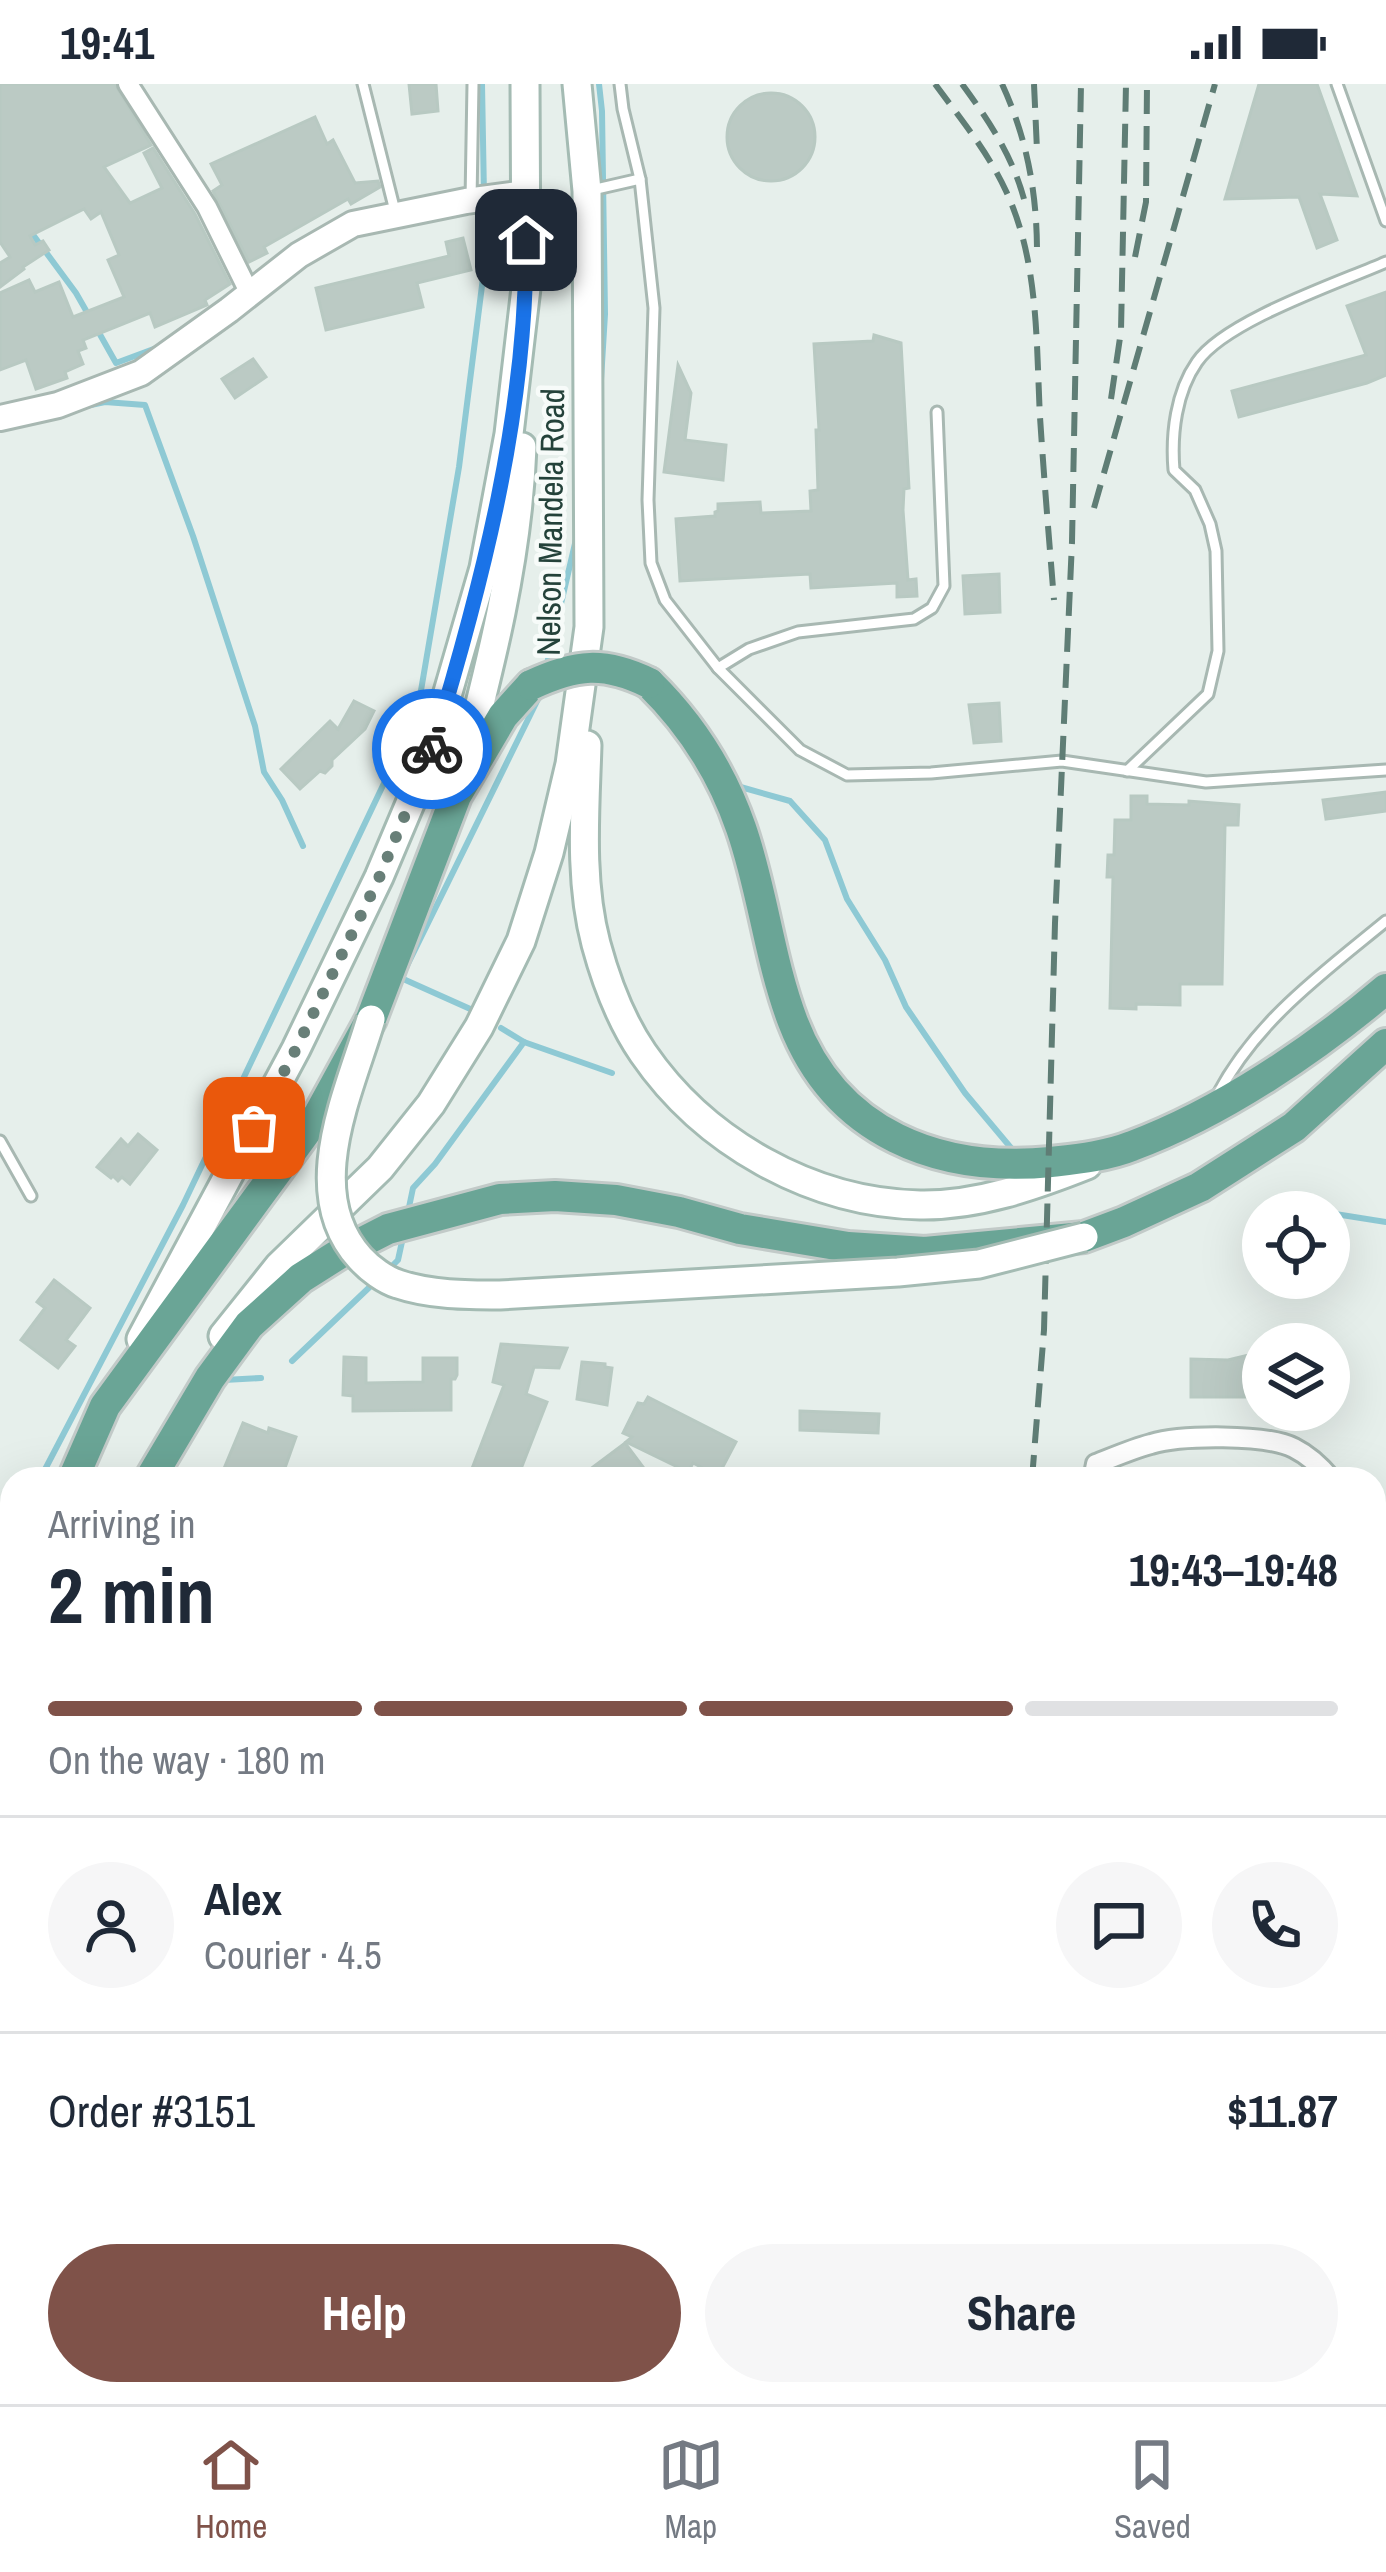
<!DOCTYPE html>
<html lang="en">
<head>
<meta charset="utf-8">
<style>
  :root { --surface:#fff; --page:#f6f6f7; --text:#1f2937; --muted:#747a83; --line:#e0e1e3; --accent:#7f5249 }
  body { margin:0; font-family:"Archivo Narrow",sans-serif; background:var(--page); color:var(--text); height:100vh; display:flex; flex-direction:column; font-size:45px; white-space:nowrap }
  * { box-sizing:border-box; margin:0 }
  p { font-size:39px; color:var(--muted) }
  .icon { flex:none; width:66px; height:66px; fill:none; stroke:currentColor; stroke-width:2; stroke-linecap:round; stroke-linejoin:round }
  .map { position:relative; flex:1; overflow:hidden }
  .panel { position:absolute; left:0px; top:1383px; width:1386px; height:939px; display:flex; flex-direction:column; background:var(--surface); border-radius:36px 36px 0 0; box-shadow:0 12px 48px #0002 }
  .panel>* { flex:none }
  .tools { position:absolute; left:1242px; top:1107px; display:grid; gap:24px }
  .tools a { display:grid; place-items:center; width:108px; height:108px; border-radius:50%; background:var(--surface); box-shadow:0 12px 48px #0002; font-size:60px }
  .pin { position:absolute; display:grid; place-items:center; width:102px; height:102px; color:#fff; margin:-51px; border-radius:24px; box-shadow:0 6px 18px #0006 }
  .courier { position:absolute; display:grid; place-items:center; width:120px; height:120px; margin:-60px; border:9px solid #1a73e8; border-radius:50%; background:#fff; color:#222; box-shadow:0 3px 15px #0007 }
  .headline em { font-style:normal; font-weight:800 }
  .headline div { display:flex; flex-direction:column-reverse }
  .headline { display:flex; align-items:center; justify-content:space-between; height:204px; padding:0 48px }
  h1 { font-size:78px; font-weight:800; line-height:90px }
  .bar { display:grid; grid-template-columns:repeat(4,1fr); gap:18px 12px; align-content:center; height:144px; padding:0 48px }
  .bar i { height:15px; border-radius:9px; background:var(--line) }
  .bar .on { background:var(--accent) }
  .bar p { grid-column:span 4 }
  .line { display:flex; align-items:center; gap:30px; padding:0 48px; border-top:3px solid var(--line) }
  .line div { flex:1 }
  .round { display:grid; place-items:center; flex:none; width:126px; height:126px; border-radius:63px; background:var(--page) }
  .button { display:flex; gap:24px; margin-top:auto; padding:24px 48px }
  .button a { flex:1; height:138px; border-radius:72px; background:var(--accent); color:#fff; font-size:48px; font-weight:800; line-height:138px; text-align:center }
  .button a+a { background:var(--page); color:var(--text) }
  .status { display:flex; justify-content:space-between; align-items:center; height:84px; padding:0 60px; background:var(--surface); direction:ltr }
  .status svg { height:33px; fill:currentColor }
  .menu { display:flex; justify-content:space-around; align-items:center; height:168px; border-top:3px solid var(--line); background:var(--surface); font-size:33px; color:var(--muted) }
  .menu a { display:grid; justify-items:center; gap:6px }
  .menu .on { color:var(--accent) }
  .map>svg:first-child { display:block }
</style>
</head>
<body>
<div class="status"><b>19:41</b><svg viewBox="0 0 49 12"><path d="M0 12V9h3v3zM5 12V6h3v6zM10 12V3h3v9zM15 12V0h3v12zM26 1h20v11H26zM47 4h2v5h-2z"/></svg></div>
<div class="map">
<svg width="1386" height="2320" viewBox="0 0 1386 2320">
  <rect width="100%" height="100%" fill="#e6efeb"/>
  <path fill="#8ec9d4" d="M 1386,1716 L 1386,2320 L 1229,2320 L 1230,2310 L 1374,2310 L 1374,1733 Z"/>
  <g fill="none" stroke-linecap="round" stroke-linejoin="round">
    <g stroke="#8ec9d4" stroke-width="6">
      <path d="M 482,0 L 484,111"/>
      <path d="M 599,0 L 602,27 L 605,230 L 601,296"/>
      <path d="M 31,148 L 76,209 L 88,230"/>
      <path d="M 98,247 L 116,279 L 159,263"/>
      <path d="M 86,322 L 105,318 L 145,321 L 193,452 L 255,642 L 264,688 L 282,716 L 303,762"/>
      <path d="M 546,584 L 577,451"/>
      <path d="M 737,702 L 790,717 L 825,756 L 847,815 L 885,876 L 906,923 L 965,1009 L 1017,1071"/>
      <path d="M 477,928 L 401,894 L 541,609"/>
      <path d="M 501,944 L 524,958 L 612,989"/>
      <path d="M 1274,1121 L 1320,1128"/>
      <path d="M 408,1128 L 413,1104 L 435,1080 L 524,958"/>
      <path d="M 1329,1129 L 1386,1138"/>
      <path d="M 386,1188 L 398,1176 L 403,1153"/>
      <path d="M 292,1277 L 376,1197"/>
      <path d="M 224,1296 L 261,1294"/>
      <path d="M 40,1395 L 183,1121 L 417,630 L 459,383 L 485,178 L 484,124"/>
      <path d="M 0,1475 L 12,1451"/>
      <path d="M 0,1878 L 12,1881"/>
    </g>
  </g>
  <g fill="#bbcac4" stroke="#b8c9c2" stroke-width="3">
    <path d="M 0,0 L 115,0 L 151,61 L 104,83 L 130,119 L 162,104 L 144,69 L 153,64 L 195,130 L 230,200 L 205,216 L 207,221 L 155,243 L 150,229 L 83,256 L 86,264 L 78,267 L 83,280 L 65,288 L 67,294 L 36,305 L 26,276 L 0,286 L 0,209 L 29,196 L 35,208 L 59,198 L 73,233 L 124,213 L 108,176 L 119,171 L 101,128 L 91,135 L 84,125 L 30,152 L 35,161 L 43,157 L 49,166 L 23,183 L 24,185 L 0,203 L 0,179 L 10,173 L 0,158 Z"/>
    <path d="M 409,0 L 436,0 L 438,27 L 412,30 Z"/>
    <path d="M 1259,0 L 1317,0 L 1357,112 L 1320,110 L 1337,156 L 1317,164 L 1299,113 L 1225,115 Z"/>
    <circle cx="771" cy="53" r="44"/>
    <path d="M 315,33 L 327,60 L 333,56 L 355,99 L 378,97 L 380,103 L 351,120 L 348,115 L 264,163 L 267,169 L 249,178 L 213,107 L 222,101 L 211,80 Z"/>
    <path d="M 463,154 L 471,186 L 417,199 L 423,223 L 326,246 L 316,204 L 449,172 L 446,158 Z"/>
    <path d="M 1386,208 L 1386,291 L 1367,299 L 1239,333 L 1232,307 L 1366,271 L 1347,222 Z"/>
    <path d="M 874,251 L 901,259 L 909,404 L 904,405 L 903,426 L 908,496 L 916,495 L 917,512 L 897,513 L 897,499 L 811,504 L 810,490 L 680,497 L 676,435 L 715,432 L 715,428 L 718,427 L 718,420 L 760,418 L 761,429 L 811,427 L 810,407 L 818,406 L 816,346 L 819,346 L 814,260 L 873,257 Z"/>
    <path d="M 253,275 L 266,293 L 235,314 L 222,295 Z"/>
    <path d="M 678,281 L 691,309 L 685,356 L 726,361 L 723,396 L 664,388 Z"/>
    <path d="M 999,490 L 1000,528 L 965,530 L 963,492 Z"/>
    <path d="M 354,617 L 374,627 L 365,645 L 332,676 L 332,682 L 325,689 L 320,687 L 300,705 L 281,685 L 330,637 L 338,645 Z"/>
    <path d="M 999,619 L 1001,657 L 974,659 L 969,621 Z"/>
    <path d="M 1386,708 L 1386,727 L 1326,735 L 1323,716 Z"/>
    <path d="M 1131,712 L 1147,712 L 1147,720 L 1189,721 L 1189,717 L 1239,721 L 1238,741 L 1225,741 L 1222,900 L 1180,900 L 1180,921 L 1136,920 L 1136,925 L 1110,924 L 1113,793 L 1107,793 L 1108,771 L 1114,771 L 1115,736 L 1131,736 Z"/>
    <path d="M 138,1050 L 157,1066 L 130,1100 L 122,1093 L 118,1097 L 113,1092 L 111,1094 L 97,1083 L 121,1055 L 128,1062 Z"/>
    <path d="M 54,1196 L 90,1224 L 66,1256 L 75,1262 L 58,1284 L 21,1256 L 45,1224 L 37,1218 Z"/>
    <path d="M 501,1260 L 567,1264 L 559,1284 L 534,1283 L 526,1310 L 547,1318 L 517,1395 L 468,1395 L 504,1301 L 493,1298 Z"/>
    <path d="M 1249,1271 L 1249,1289 L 1245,1289 L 1245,1313 L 1191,1313 L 1191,1275 L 1228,1276 Z"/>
    <path d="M 344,1273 L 366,1274 L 366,1299 L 423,1298 L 423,1274 L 457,1274 L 457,1291 L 455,1295 L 451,1295 L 451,1326 L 353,1327 L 353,1312 L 343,1311 Z"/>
    <path d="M 582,1278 L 605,1280 L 605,1283 L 612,1284 L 607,1321 L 577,1315 Z"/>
    <path d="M 648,1313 L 736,1358 L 718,1392 L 693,1379 L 688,1388 L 626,1358 L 632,1353 L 623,1349 L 638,1319 L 644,1320 Z"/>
    <path d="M 800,1327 L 879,1330 L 878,1349 L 800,1346 Z"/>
    <path d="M 243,1339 L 268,1349 L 269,1344 L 296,1353 L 281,1395 L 243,1395 L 223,1387 Z"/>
    <path d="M 625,1359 L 652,1395 L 577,1395 Z"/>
  </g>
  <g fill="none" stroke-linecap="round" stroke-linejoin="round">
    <defs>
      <g id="service">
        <path d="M 363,0 L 396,131"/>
        <path d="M 620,0 L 623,25 L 640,95 L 654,224 L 648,416 L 651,479 L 665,516 L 718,584 L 800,666 L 847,691 L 931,689 L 1062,677 L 1206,698 L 1386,686"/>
        <path d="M 1337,0 L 1386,137"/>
        <path d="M 592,106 L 640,95"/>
        <path d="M 471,116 L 473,0"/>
        <path d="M 718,584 L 749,565 L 798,548 L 914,535 L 932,524 L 944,502 L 937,328"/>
        <path d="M 1127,687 L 1208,610 L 1218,567 L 1216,467 L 1210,440 L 1195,406 L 1174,386 C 1171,350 1176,308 1197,278 C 1225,237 1338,199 1386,178"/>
        <path d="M 1218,1010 C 1256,937 1324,888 1386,837"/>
        <path d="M 0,1057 L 31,1112"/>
        <path d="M 0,1868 L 12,1871"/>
      </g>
      <g id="minor">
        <path d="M 128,0 L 207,123 L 250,210"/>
        <path d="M 1093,1395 L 1096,1380 C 1114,1373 1132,1365 1151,1360 C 1181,1351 1266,1350 1294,1364 C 1308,1371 1321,1383 1331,1395"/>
        <path d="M 784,2320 L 787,2310"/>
      </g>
      <path id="tertiary" d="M 0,334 L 58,321 L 141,289 L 229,226 L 299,171 L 353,140 L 466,117 L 526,109"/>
      <g id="secondary">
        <path d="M 587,661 C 585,727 579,796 596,860 C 606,897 621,937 643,969 C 704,1058 811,1119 920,1121 C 977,1122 1034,1102 1087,1081"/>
        <path d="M 462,690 C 490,583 518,475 522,363"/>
        <path d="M 223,1252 L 279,1182 L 380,1084 L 431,1020 L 479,943 L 521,857 L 549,769 L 570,680 L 589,543 L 587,107 L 577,0"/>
        <path d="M 141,1255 L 296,965 L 379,793 L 428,677 L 484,484 L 509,350 L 526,204 L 525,0"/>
      </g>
      <g id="primary">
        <path d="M 649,599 C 691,640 722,689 741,744 C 763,807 769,875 793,938 C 836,1050 939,1089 1051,1078 C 1077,1075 1107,1072 1132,1062 C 1221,1029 1314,966 1386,905"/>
        <path d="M 73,1395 L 105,1322 L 319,1030 L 371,935 L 456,712 L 503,632 L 531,601"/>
        <path d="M 150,1395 L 210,1294 L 249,1241 L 301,1194 L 339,1170 L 388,1145 L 500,1115 L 555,1112 L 616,1116 L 679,1128 L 740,1145 L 848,1163 L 925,1168 L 1084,1153 L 1124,1138 L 1200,1103 L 1294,1043 L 1386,960"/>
        <path d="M 0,1557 L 12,1530"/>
        <path d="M 0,1686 L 12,1664"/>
      </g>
    </defs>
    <use href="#service" stroke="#a8b8b2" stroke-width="15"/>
    <use href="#minor" stroke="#a8b8b2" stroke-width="24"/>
    <use href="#tertiary" stroke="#a8b8b2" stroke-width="30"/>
    <use href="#secondary" stroke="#a4bbb3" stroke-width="33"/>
    <use href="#primary" stroke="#c2cac8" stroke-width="36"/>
    <use href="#service" stroke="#fff" stroke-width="9"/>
    <use href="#minor" stroke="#fff" stroke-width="18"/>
    <use href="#tertiary" stroke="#fff" stroke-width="24"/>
    <use href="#secondary" stroke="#fff" stroke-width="27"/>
    <use href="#primary" stroke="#6aa596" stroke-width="30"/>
    <g stroke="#5f7d75" stroke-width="6" stroke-dasharray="24 12" stroke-linecap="butt">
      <path d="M 935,0 C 960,34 988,68 1006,107 C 1039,178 1036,257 1040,333 C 1044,394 1049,455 1054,516"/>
      <path d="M 962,0 C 989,37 1012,71 1024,115"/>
      <path d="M 1002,0 C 1027,54 1037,109 1037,168"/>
      <path d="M 1034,0 L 1037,66"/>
      <path d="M 1135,173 L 1146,118 L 1147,0"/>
      <path d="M 1111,315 L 1121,247 L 1126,0"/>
      <path d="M 1094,424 L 1215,0"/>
      <path d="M 1032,1395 L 1044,1246 L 1055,839 L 1072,458 L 1081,0"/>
      <path d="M 742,2320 L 746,2310"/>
      <path d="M 770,2320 L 774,2310"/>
    </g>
    <defs>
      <path id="secondary-bridge" d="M 371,935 C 349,1009 300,1108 360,1174 C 370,1185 385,1196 398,1200 C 430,1211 467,1211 500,1211 L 898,1188 L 979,1180 L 1084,1153"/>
      <path id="primary-bridge" d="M 531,601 C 576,580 604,577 649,599"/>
    </defs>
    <use href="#secondary-bridge" stroke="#a4bbb3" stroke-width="33" stroke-linecap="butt"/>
    <use href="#primary-bridge" stroke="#c2cac8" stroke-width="36" stroke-linecap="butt"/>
    <use href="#secondary-bridge" stroke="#fff" stroke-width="27"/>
    <use href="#primary-bridge" stroke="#6aa596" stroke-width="30"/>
  </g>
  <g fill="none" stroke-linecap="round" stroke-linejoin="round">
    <path stroke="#687f78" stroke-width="12" stroke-dasharray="0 21.6" d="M 254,1044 L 296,965 L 379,794 L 432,665"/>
    <path stroke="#1a73e8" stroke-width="15" d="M 432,665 C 482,501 527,329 526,156"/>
  </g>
  <g text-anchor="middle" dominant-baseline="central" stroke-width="9" stroke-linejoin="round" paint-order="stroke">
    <g font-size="33" fill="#24423a" stroke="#f7fbf9">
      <text transform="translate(550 438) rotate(-89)">Nelson Mandela Road</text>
    </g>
  </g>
</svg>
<div class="tools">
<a><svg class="icon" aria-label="locate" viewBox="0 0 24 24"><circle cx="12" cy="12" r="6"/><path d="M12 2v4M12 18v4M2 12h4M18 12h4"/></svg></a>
<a><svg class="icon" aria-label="layers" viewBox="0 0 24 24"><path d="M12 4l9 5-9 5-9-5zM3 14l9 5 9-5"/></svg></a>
</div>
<div class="pin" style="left:254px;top:1044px;background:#ea580c"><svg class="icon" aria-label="bag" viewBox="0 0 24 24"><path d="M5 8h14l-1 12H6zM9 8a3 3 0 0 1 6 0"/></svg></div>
<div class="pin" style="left:526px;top:156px;background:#1f2937"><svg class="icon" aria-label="home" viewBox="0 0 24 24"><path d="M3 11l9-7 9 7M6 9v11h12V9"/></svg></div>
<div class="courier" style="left:432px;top:665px"><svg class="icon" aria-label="bike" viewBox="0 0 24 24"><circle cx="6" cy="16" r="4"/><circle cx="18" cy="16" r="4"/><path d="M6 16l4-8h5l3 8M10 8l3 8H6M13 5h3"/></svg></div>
<section class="panel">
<div class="headline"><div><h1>2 min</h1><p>Arriving in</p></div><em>19:43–19:48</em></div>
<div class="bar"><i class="on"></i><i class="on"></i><i class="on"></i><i></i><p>On the way · 180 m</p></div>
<div class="line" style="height:216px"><a class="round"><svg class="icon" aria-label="person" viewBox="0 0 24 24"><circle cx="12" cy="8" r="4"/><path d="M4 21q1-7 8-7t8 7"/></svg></a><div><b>Alex</b><p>Courier · 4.5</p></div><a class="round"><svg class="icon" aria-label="chat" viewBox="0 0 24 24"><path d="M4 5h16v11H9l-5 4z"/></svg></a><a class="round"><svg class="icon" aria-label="phone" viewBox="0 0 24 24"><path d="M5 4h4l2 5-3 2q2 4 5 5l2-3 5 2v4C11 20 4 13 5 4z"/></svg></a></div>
<div class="line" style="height:156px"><div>Order #3151</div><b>$11.87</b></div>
<div class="button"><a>Help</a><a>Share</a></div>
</section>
</div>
<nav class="menu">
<a class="on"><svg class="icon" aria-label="home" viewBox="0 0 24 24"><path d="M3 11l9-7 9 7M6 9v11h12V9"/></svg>Home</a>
<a><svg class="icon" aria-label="map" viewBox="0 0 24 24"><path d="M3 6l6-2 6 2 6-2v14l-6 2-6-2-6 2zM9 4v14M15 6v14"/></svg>Map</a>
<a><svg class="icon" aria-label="saved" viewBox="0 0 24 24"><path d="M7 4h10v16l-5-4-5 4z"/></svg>Saved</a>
</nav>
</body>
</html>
